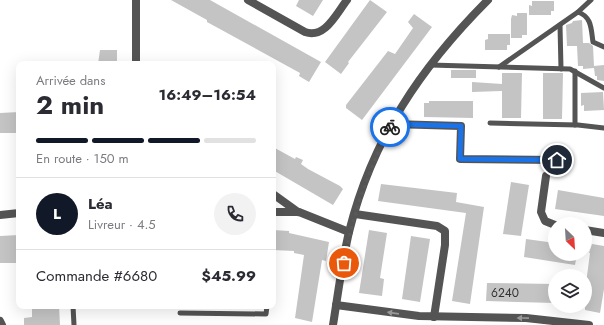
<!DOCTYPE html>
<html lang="fr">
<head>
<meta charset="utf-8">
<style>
  :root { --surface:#fff; --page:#f2f2f3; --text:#2b2b33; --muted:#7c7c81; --line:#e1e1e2; --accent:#111827 }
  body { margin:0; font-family:Jost,sans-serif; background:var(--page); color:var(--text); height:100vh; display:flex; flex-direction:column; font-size:15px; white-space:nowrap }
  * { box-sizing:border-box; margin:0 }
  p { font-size:13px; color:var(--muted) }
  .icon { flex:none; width:22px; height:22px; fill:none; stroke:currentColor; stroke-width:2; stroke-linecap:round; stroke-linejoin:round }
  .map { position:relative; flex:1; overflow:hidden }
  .panel { position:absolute; left:16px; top:61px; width:260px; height:248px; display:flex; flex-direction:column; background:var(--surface); border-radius:8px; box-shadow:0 4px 16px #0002 }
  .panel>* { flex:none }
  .needle { width:26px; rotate:155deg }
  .fabs { position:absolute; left:548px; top:217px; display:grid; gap:8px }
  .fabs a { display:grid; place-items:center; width:44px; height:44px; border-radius:50%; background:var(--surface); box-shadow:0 4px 16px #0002; font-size:20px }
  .pin { position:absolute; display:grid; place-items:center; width:34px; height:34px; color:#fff; margin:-17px; border:2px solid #fff; border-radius:50%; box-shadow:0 1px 4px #0007 }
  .courier { position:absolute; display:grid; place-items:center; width:40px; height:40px; margin:-20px; border:3px solid #1a73e8; border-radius:50%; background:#fff; color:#222; box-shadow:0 1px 5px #0007 }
  .summary em { font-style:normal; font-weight:700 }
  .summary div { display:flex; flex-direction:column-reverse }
  .summary { display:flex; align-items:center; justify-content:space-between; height:68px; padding:0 20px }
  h1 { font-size:26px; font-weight:700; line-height:30px }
  .bar { display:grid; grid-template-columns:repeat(4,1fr); gap:6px 4px; align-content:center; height:48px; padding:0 20px }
  .bar i { height:5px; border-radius:3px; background:var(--line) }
  .bar .current { background:var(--accent) }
  .bar p { grid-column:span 4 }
  .line { display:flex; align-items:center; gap:10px; padding:0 20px; border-top:1px solid var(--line) }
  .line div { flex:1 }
  .round { display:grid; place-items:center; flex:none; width:42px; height:42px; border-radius:21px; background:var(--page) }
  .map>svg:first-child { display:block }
</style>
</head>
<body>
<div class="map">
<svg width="604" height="325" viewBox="0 0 604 325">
  <rect width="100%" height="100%" fill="#fff"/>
  <g fill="#c4c4c4">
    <path d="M 171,0 L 210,0 L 321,62 L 309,82 L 299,76 L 300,73 L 207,22 L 207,20 Z"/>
    <path d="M 299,0 L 323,0 L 313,16 L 296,6 Z"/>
    <path d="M 370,0 L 387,12 L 348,62 L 349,63 L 341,74 L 325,62 Z"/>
    <path d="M 532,1 L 554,1 L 554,11 L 551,11 L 551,15 L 529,15 L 529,5 L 532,6 Z"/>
    <path d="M 517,13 L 527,13 L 527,35 L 522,35 L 522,38 L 511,38 L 511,19 L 512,15 L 517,16 Z"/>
    <path d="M 414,14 L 432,27 L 362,120 L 346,108 L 346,105 L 388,51 L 395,54 L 413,28 L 408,22 Z"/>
    <path d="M 582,20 L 583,43 L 589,43 L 593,46 L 594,66 L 604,65 L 604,81 L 597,80 L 597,76 L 595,76 L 594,68 L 583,69 L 583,66 L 578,66 L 577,46 L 567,46 L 566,25 L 572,23 L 573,21 Z"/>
    <path d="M 488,34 L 510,34 L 510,45 L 507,45 L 507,50 L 485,50 L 485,40 L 488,39 Z"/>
    <path d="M 100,50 L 117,50 L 117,64 L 98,64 Z"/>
    <rect x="451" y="70" width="25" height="8"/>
    <path d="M 502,73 L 522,73 L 521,118 L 502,118 L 502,91 L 472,92 L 472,82 L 502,84 Z"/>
    <path d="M 543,73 L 563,73 L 562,119 L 543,119 Z"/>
    <path d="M 603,92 L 604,110 L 584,111 L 584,105 L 581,106 L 581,93 Z"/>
    <path d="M 429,101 L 473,101 L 473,118 L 424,117 L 424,103 L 429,103 Z"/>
    <path d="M 19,112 L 19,133 L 0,133 L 0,113 Z"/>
    <path d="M 273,147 L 295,159 L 296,157 L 303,160 L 301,164 L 308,169 L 340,186 L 343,189 L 333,205 L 273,170 Z"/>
    <path d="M 511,182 L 529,185 L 521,236 L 503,234 Z"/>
    <path d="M 381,184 L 457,193 L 456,202 L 484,207 L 470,304 L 452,301 L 466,213 L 378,201 Z"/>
    <path d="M 558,190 L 604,198 L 604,216 L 555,209 Z"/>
    <path d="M 273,230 L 289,231 L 289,233 L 329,242 L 326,261 L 322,260 L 312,322 L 295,318 L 304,255 L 294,253 L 294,251 L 273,250 Z"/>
    <path d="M 369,230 L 387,233 L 380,278 L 384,279 L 382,296 L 359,293 Z"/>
    <path d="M 19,235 L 19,263 L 0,263 L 0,236 Z"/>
    <path d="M 411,236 L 430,239 L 420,302 L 402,299 Z"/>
    <path d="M 526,239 L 555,243 L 555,254 L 577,254 L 575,265 L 524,257 Z"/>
    <path d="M 592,244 L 604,246 L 604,289 L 600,313 L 585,310 L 585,291 L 590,253 L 589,253 Z"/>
    <path d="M 487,283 L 555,284 L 555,303 L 486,301 Z"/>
    <path d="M 32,306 L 59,306 L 60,325 L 24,325 L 24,318 L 32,317 Z"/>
  </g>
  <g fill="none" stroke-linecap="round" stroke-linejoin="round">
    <g stroke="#545454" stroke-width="5">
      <path d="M 578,12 L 591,0"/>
      <path d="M 560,25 L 561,69"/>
      <path d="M 430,65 L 570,69 L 604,88"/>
      <path d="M 499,67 L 578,12 C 592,17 591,29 593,42 L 604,47"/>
      <path d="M 575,71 L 575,125"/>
      <path d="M 490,123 L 578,125 L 604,128"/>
      <path d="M 73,306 L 74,325"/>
      <path d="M 180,313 L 266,314 L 267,306"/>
    </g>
    <g stroke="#545454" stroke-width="8">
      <path d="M 248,0 L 305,32 C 325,39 336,14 347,0"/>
      <path d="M 136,64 L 136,0"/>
      <path d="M 391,124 L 461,126 L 460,159 L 557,160"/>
      <path d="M 546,176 L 541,212 L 545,221 L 555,225"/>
      <path d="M 273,194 L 298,212"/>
      <path d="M 273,212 L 299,212 L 349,232"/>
      <path d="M 355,214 L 437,226 L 445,231 L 445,245 L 434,317"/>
      <path d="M 0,215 L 19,213"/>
      <path d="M 585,230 L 604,233"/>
      <path d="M 336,305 L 419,316 L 526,318 L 589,325"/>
      <path d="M 0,321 L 2,325"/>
      <path d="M 333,325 C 338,294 342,262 349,232 C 372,139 421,67 488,0"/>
    </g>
  </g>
  <defs><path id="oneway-solid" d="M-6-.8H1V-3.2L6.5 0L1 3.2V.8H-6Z"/></defs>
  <g fill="#989898">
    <use href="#oneway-solid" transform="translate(393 313) rotate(-172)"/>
    <use href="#oneway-solid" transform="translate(523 318) rotate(-179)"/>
  </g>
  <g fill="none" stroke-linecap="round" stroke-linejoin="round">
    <path stroke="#595959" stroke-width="4" stroke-dasharray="0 7.2" d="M 344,263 C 352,215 369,171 390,127"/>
    <path stroke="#1a73e8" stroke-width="5" d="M 390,127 L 391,124 L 461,126 L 460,159 L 557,160"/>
  </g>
  <g text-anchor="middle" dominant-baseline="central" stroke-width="4" stroke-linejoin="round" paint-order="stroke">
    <g font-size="12" fill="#313131">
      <text x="505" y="293">6240</text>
    </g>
  </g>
</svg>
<div class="fabs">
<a><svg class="needle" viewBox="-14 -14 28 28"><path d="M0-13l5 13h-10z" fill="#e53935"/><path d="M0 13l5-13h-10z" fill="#7c7c81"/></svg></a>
<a><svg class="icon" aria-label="layers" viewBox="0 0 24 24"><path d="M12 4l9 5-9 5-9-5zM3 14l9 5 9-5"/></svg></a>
</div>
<div class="pin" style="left:344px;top:263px;background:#ea580c"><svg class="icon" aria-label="bag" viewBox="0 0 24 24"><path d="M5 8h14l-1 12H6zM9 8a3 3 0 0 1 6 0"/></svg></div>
<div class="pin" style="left:557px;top:160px;background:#1f2937"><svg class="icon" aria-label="home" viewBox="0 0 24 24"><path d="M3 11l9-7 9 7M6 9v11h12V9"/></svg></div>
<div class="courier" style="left:390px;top:127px"><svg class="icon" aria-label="bike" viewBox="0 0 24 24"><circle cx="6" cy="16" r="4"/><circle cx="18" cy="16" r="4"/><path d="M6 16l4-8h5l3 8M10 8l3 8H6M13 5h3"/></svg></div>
<section class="panel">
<div class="summary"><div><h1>2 min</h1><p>Arrivée dans</p></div><em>16:49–16:54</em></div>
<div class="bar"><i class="current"></i><i class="current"></i><i class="current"></i><i></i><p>En route · 150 m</p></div>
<div class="line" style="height:72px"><b class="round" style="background:var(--accent);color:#fff">L</b><div><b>Léa</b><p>Livreur · 4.5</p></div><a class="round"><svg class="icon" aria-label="phone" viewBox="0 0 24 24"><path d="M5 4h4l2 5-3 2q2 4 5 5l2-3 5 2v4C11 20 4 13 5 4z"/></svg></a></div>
<div class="line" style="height:52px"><div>Commande #6680</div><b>$45.99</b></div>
</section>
</div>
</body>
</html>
